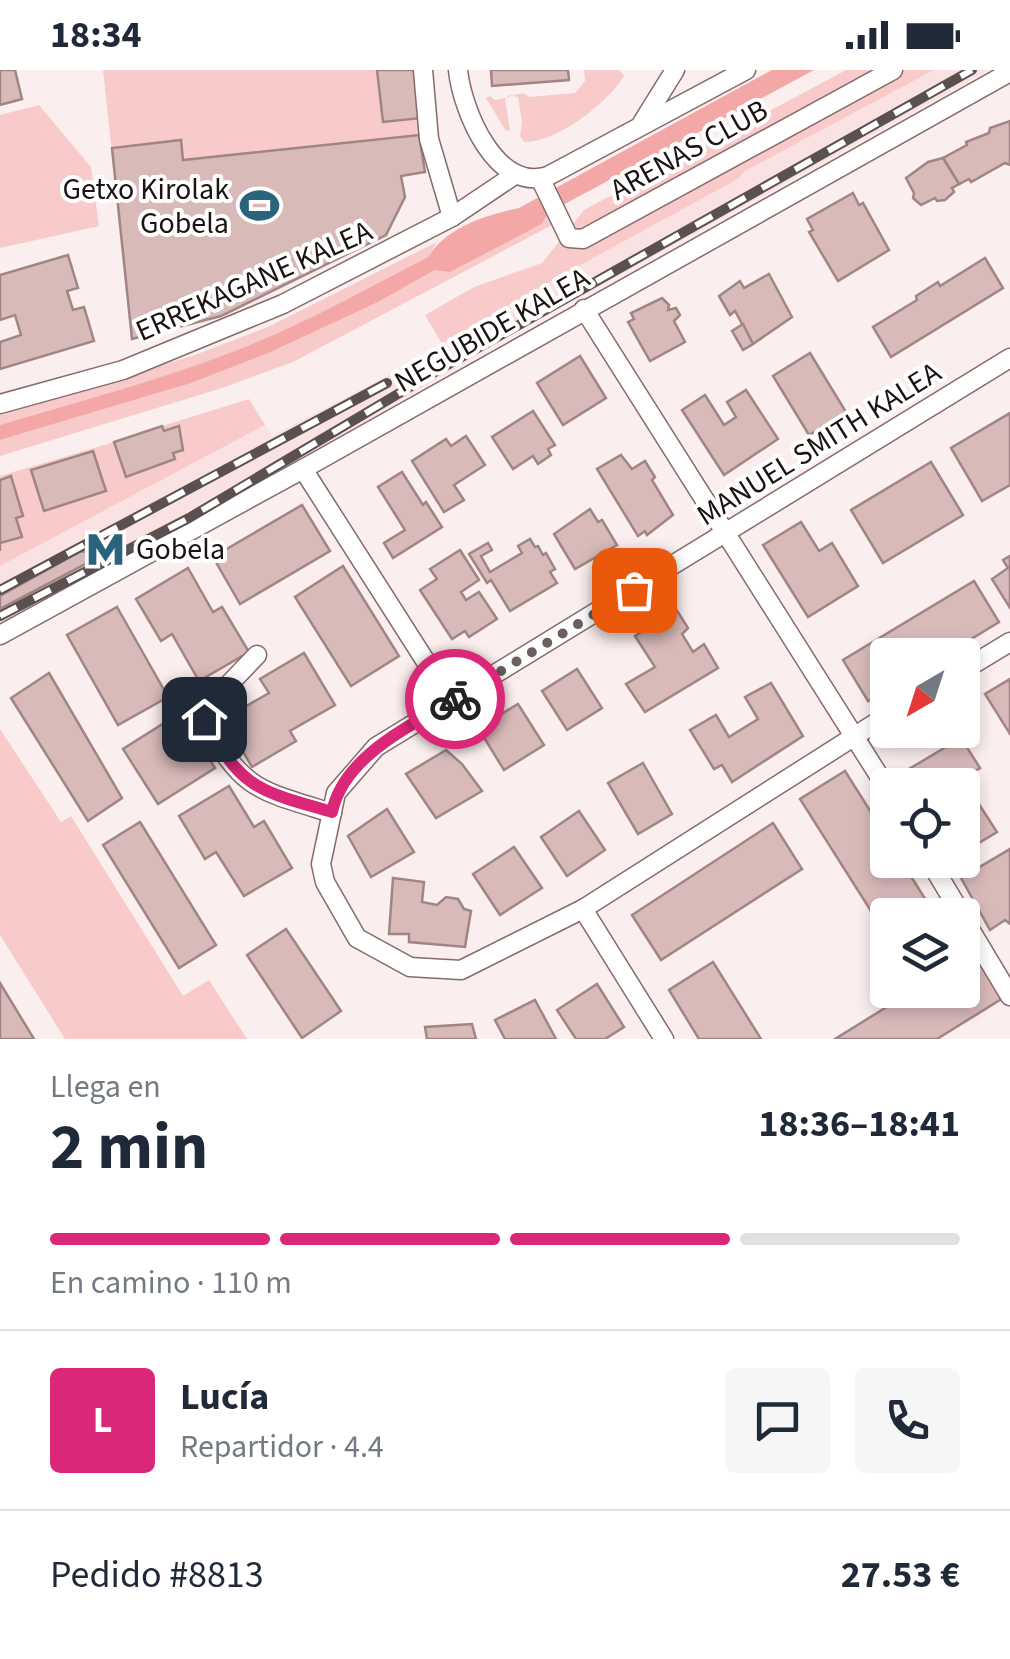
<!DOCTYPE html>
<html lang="es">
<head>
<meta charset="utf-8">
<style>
  :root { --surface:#fff; --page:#f6f6f7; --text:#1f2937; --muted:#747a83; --line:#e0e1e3; --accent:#db2777 }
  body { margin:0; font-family:"Source Sans 3",sans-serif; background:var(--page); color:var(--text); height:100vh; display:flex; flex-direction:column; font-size:38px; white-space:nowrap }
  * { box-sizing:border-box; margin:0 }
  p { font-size:32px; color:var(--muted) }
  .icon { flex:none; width:55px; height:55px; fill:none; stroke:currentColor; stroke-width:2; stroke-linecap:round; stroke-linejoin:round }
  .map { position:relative; height:969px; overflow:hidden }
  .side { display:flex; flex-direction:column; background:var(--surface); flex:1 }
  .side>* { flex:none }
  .needle { width:65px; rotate:219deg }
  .tools { position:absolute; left:870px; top:568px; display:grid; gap:20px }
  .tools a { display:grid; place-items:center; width:110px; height:110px; border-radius:10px; background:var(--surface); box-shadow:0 5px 15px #0003; font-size:50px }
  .pin { position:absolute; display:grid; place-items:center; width:85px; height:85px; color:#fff; margin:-42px; border-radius:20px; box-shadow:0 5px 15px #0006 }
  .courier { position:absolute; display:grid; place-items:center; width:100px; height:100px; margin:-50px; border:8px solid #db2777; border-radius:50%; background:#fff; color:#222; box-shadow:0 2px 12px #0007 }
  .overview em { font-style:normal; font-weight:700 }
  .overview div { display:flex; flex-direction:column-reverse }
  .overview { display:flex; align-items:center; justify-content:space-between; height:170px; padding:0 50px }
  h1 { font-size:65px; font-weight:700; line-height:75px }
  .bar { display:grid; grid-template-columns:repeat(4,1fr); gap:15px 10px; align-content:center; height:120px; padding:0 50px }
  .bar i { height:12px; border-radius:8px; background:var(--line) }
  .bar .selected { background:var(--accent) }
  .bar p { grid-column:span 4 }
  .line { display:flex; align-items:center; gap:25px; padding:0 50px; border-top:2px solid var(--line) }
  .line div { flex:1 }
  .round { display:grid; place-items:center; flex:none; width:105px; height:105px; border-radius:10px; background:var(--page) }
  .status { display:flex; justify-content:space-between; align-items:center; height:70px; padding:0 50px; background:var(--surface); direction:ltr }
  .status svg { height:28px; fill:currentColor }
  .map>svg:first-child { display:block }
</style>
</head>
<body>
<div class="status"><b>18:34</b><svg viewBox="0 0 49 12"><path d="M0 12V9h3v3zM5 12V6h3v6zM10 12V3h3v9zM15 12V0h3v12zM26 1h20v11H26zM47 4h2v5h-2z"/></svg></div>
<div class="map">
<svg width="1010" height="969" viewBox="0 0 1010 969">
  <rect width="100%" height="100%" fill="#fbeeee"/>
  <path fill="#fbe2e2" d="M 934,0 L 989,0 L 514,264 L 181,459 L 0,555 L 0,496 L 265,355 L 272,366 L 404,297 L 551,211 L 738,109 L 745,101 Z"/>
  <g fill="#f8cbca">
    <path d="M 103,0 L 417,0 C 420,35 420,68 425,102 L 401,106 L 405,127 L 386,165 L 221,246 L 132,269 Z"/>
    <path d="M 584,0 L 619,0 L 624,6 C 608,33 556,73 524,72 L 520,66 L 522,52 L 518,27 L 509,25 L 505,29 L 510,60 L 506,61 L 486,28 L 490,26 L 495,30 C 506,29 513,24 524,23 L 529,27 L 575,23 L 585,11 Z"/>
    <path d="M 846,0 L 934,0 L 745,101 L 738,109 L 551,211 L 442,274 L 425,245 L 474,217 L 542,193 L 584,140 Z"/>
    <path d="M 39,35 L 91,97 L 99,156 L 0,178 L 0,45 Z"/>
    <path d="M 547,143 L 554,154 L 293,292 L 219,319 L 0,386 L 0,370 L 188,314 L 378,232 L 435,200 L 451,201 L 542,154 Z"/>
    <path d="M 437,172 L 428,187 C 363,221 297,258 228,284 C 153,312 76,332 0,355 L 0,345 L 195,285 L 268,257 Z"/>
    <path d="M 249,329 L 265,355 L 0,496 L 0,406 L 114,372 L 126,407 L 175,389 L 173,383 L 183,380 L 179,356 L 164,361 L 162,356 Z"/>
    <path d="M 0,659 L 61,752 L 71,746 L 183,926 L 209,910 L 247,969 L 65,969 L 0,865 Z"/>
  </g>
  <path fill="#f3a7a6" d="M 772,0 L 814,0 L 548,143 L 542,154 L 450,202 L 435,200 L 378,232 L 266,284 L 188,314 L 0,370 L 0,355 C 76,332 153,312 227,284 C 297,258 362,221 428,187 C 447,157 486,145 519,138 Z"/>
  <g fill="#d8bab9" stroke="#a18584" stroke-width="2.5">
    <path d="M 0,0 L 15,0 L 22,29 L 0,35 Z"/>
    <path d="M 377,0 L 417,0 L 422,48 L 383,52 Z"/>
    <path d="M 491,0 L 568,0 L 569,10 L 492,16 Z"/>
    <path d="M 1010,51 L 1010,95 L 1005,93 L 971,112 L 969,109 L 959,114 L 943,88 L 967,75 L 966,72 L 989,63 L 990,58 Z"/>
    <path d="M 419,65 L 425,102 L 401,106 L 405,127 L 386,165 L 221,246 L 132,269 L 112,78 L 181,70 L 183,90 Z"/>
    <path d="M 943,88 L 959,114 L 952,118 L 954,122 L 945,130 L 937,131 L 935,128 L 921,135 L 913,128 L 914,123 L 906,108 L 928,92 Z"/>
    <path d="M 853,123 L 859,135 L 863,133 L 889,180 L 838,211 L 809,162 L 813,160 L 807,149 Z"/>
    <path d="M 68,185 L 78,218 L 67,221 L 73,240 L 84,237 L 94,271 L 0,299 L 0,272 L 21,265 L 15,245 L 0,250 L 0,205 Z"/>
    <path d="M 985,188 L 1003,218 L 891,287 L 873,257 L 917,230 L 916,226 L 938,212 L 940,216 Z"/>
    <path d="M 769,204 L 792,247 L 753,274 L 735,241 L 730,245 L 719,226 L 740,211 L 744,218 Z"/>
    <path d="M 662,228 L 669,235 L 668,240 L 676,238 L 680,245 L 674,251 L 685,272 L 650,291 L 628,252 L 634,249 L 631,243 Z"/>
    <path d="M 743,254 L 753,274 L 743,280 L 732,261 Z"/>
    <path d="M 810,283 L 846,342 L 809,365 L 773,306 Z"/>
    <path d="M 580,286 L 606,328 L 563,355 L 537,313 Z"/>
    <path d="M 746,320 L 778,369 L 724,405 L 682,340 L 705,325 L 724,355 L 736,347 L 727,332 Z"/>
    <path d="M 533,341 L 555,375 L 548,379 L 551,385 L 538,394 L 533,386 L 513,399 L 492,367 Z"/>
    <path d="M 1010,343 L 1010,415 L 982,431 L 951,378 Z"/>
    <path d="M 162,356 L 164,361 L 179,356 L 183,380 L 173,383 L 175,389 L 126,407 L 114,372 Z"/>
    <path d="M 466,366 L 485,395 L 454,415 L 464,430 L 444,442 L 412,391 L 446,369 L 451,376 Z"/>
    <path d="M 93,381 L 106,421 L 44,441 L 31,400 Z"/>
    <path d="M 621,385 L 632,399 L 645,391 L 655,407 L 652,410 L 673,445 L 647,465 L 645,461 L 638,466 L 597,399 Z"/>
    <path d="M 931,392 L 963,445 L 883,493 L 851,440 Z"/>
    <path d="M 402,402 L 423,435 L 426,432 L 442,457 L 393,488 L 384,473 L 405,460 L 378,417 Z"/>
    <path d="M 11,406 L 23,446 L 16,448 L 22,467 L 0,473 L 0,481 L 0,410 Z"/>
    <path d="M 302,435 L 330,481 L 240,534 L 213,487 Z"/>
    <path d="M 590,439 L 598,452 L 602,450 L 617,475 L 575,499 L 554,464 Z"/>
    <path d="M 801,452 L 819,481 L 832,473 L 858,516 L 808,547 L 763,475 Z"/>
    <path d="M 530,469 L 535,477 L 538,476 L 543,485 L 546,483 L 555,499 L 550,502 L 557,513 L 510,541 L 491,510 L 487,513 L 469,484 L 488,473 L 492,480 L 481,486 L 490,502 L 522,483 L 518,476 Z"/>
    <path d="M 460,480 L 479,510 L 461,522 L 466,530 L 479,522 L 497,549 L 469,567 L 465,561 L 452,569 L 420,520 L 437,509 L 430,499 Z"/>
    <path d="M 81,481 L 92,484 L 89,492 L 0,539 L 0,526 Z"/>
    <path d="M 1010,486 L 1010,538 L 992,509 L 1008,498 L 1003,490 Z"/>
    <path d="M 343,496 L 399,586 L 351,616 L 295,527 Z"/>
    <path d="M 188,498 L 213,542 L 222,537 L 249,582 L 199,611 L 172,564 L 161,571 L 136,529 Z"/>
    <path d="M 974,511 L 999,552 L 945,585 L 888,585 L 888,620 L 868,631 L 843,590 Z"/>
    <path d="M 117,537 L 168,627 L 118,655 L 67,565 Z"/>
    <path d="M 676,539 L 688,558 L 682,564 L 693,582 L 704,574 L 718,598 L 645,642 L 626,614 L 655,597 L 635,566 Z"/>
    <path d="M 304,583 L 335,635 L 290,661 L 296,671 L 252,697 L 224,649 L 269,623 L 260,609 Z"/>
    <path d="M 577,599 L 602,638 L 567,660 L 542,621 Z"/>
    <path d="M 49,603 L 122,728 L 88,751 L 11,628 Z"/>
    <path d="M 1010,609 L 1010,664 L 985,624 Z"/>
    <path d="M 771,613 L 803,666 L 732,712 L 722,695 L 714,699 L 690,660 L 716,645 L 729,667 L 758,649 L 745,627 Z"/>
    <path d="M 518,634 L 544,675 L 504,700 L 478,658 Z"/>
    <path d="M 180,643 L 215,698 L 158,734 L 123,679 Z"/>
    <path d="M 961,668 L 980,698 L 959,711 L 961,715 L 919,715 L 909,699 Z"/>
    <path d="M 446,680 L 462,694 L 482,721 L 436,748 L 406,704 Z"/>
    <path d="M 643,693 L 672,744 L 638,764 L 608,713 Z"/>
    <path d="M 845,701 L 888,769 L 888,790 L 901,790 L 935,845 L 888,845 L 888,868 L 800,729 Z"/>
    <path d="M 229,716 L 254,757 L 264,751 L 292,798 L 244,826 L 216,782 L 205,789 L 179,746 Z"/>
    <path d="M 962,718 L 970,731 L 975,728 L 997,762 L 962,783 Z"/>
    <path d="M 387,739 L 414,782 L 371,807 L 348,766 Z"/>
    <path d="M 579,741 L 605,780 L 567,806 L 541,767 Z"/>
    <path d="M 140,752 L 216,875 L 179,898 L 103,775 Z"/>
    <path d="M 773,753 L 802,799 L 661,890 L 632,845 Z"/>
    <path d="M 514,777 L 542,818 L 500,845 L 473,804 Z"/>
    <path d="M 1010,779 L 1010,854 L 1005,850 L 990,860 L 961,808 Z"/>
    <path d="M 393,808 L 424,812 L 422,832 L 437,835 L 446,827 L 458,829 L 464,839 L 471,841 L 465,877 L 409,872 L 409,864 L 389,864 Z"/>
    <path d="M 286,859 L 341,941 L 302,968 L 247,885 Z"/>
    <path d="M 975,882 L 1003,928 L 937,969 L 835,969 L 914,920 L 962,920 L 962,890 Z"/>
    <path d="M 713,892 L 761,969 L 699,969 L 669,920 Z"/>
    <path d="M 0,913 L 34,969 L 0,969 Z"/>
    <path d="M 597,914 L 624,957 L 605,969 L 576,969 L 557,940 Z"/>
    <path d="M 535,930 L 556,969 L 505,969 L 495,950 Z"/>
    <path d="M 472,954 L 476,969 L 427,969 L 425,957 Z"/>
  </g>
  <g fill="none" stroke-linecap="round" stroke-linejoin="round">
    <defs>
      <g id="street">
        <path d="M 423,0 L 429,69 L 452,147"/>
        <path d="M 458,0 C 462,40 496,123 548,106 L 746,0"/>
        <path d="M 642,53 L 675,0"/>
        <path d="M 540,108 L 569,168 L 583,169 L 893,0"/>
        <path d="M 584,239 L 888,720"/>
        <path d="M 0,334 L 123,300 L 283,234 L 452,147 L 516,104"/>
        <path d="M 303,399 L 451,631 L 376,677 L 336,723 L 321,794 L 325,812 L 357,868 L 410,897 L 461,900 L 583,839 L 664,969"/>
        <path d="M 0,565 L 303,399 L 1010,2"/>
        <path d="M 257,585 L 209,635 L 204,649 C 242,720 257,720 332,743"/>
        <path d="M 962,601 L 1010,572"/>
        <path d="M 451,631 L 1010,288"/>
        <path d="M 929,790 L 962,845"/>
        <path d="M 583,839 L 888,645"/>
        <path d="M 962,846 L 1010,926"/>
      </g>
    </defs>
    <use href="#street" stroke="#876b6b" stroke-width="21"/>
    <use href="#street" stroke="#fff" stroke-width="18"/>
    <defs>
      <g id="rail">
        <path d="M 0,520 L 387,313"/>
        <path d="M 0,546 L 189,448 L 435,302 L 972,0"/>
      </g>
    </defs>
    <use href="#rail" stroke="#5b5050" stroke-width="10"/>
    <use href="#rail" stroke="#fff" stroke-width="6" stroke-dasharray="19" stroke-linecap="butt"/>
  </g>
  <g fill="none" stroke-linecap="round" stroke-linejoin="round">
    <path stroke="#6b5f5f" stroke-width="10" stroke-dasharray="0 18" d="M 455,629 L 634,520"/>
    <path stroke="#db2777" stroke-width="12" d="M 204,649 C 242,720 257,720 332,742 C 344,686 409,657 455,629"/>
  </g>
  <defs>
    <symbol id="stadium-bare" viewBox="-9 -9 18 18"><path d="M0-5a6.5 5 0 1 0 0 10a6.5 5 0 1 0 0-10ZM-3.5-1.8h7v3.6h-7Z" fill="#2a637c" stroke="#fff" stroke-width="2.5" paint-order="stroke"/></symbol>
    <symbol id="metro-bare" viewBox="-9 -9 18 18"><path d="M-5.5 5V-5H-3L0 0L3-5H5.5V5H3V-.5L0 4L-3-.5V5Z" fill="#2a637c" stroke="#fff" stroke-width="2.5" paint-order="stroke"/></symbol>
  </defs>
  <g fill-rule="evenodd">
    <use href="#stadium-bare" x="232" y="108" width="55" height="55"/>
    <use href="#metro-bare" x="78" y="452" width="55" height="55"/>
  </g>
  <g text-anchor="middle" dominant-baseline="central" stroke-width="8" stroke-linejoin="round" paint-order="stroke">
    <g font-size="30" fill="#1d1212" stroke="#fff">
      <text transform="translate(689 80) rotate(-29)">ARENAS CLUB</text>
      <text transform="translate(254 211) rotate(-24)">ERREKAGANE KALEA</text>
      <text transform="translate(492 260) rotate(-30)">NEGUBIDE KALEA</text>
      <text transform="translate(819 374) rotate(-32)">MANUEL SMITH KALEA</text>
    </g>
    <g font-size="30" fill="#1d1212" stroke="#fff" text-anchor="end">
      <text x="229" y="119">Getxo Kirolak<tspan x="229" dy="34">Gobela</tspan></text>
      <text x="136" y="479" text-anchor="start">Gobela</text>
    </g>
  </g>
</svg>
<div class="tools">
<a><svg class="needle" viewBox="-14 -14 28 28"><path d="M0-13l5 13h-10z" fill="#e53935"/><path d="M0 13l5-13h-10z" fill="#747a83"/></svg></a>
<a><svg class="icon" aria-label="locate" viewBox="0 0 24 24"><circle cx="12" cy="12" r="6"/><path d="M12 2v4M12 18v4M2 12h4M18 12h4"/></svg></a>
<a><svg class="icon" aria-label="layers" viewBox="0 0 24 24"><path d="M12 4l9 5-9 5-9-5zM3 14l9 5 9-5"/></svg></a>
</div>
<div class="pin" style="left:634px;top:520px;background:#ea580c"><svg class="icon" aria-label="bag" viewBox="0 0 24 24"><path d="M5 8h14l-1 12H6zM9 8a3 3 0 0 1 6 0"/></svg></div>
<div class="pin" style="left:204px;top:649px;background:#1f2937"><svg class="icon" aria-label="home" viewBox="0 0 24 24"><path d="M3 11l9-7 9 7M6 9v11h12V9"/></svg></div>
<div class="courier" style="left:455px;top:629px"><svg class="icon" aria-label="bike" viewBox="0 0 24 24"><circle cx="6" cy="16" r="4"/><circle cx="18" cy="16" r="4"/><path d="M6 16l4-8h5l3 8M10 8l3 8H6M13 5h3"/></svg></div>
</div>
<section class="side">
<div class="overview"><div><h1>2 min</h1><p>Llega en</p></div><em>18:36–18:41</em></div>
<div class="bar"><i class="selected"></i><i class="selected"></i><i class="selected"></i><i></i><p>En camino · 110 m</p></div>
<div class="line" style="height:180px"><b class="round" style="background:var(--accent);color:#fff">L</b><div><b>Lucía</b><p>Repartidor · 4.4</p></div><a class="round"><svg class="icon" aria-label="chat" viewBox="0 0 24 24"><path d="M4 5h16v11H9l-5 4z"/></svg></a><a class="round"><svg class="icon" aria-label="phone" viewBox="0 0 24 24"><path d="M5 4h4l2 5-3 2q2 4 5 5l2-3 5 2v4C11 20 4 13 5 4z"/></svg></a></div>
<div class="line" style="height:130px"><div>Pedido #8813</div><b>27.53 €</b></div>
</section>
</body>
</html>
